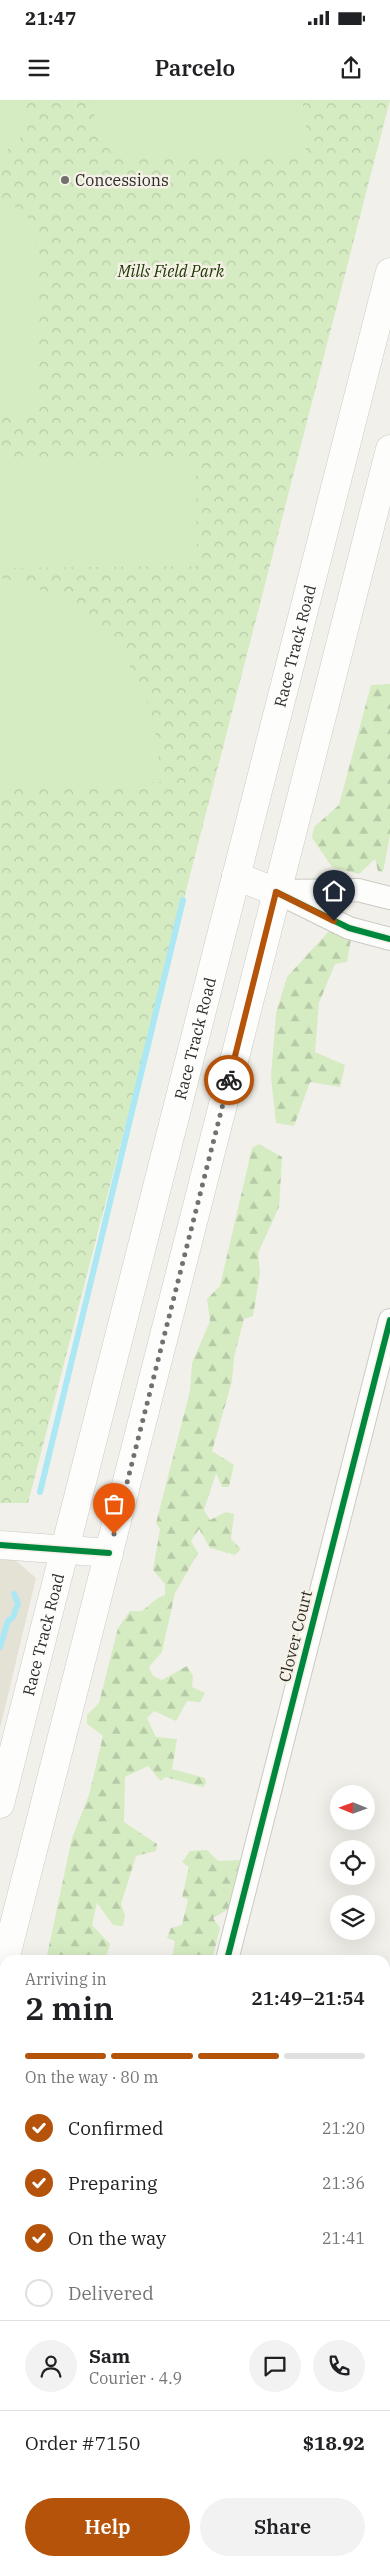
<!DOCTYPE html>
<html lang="en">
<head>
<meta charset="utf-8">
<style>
  :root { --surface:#fff; --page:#f2f2f2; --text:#202124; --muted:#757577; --line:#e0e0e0; --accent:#b45309 }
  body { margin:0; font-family:"IBM Plex Serif",serif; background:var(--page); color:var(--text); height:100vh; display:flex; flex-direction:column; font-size:19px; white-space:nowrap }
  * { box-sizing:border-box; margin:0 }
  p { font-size:16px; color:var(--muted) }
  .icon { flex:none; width:28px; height:28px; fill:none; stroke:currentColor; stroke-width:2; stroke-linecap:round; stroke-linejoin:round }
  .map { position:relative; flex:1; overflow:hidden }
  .side { position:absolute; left:0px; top:1855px; width:390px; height:611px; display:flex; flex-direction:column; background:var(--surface); border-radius:15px 15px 0 0; box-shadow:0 5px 20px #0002 }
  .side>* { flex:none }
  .needle { width:32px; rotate:271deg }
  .controls { position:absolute; left:330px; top:1685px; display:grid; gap:10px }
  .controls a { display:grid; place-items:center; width:45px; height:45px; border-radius:50%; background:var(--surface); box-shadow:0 5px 20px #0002; font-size:25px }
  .pin { position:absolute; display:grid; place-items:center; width:42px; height:42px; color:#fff; margin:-51px -21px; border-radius:50% 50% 50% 0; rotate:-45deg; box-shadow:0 0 5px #0007 }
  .pin .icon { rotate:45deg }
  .courier { position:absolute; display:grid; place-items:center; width:50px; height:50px; margin:-25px; border:4px solid #b45309; border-radius:50%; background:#fff; color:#222; box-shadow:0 1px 6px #0007 }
  .head em { font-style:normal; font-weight:600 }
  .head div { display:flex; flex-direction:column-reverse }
  .head { display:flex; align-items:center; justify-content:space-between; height:85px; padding:0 25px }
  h1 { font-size:32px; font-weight:600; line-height:38px }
  .bar { display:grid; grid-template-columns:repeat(4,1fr); gap:8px 5px; align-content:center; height:60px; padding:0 25px }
  .bar i { height:6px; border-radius:4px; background:var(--line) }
  .bar .current { background:var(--accent) }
  .bar p { grid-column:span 4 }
  .line { display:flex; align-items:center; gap:12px; padding:0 25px; border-top:1px solid var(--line) }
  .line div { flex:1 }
  .round { display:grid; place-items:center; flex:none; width:52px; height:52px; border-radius:26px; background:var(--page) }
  ol { padding:0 25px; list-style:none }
  li { display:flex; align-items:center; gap:15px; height:55px }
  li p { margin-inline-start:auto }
  li .icon { padding:5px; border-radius:50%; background:var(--accent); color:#fff; stroke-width:4 }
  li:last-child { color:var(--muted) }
  li i { width:28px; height:28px; border:2px solid var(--line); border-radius:50% }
  .action { display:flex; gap:10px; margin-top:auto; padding:10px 25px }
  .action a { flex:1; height:58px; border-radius:30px; background:var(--accent); color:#fff; font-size:20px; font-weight:600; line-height:58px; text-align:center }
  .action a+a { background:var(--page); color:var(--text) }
  .status { display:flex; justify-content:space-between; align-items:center; height:35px; padding:0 25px; background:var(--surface); direction:ltr }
  .status svg { height:14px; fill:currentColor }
  header { display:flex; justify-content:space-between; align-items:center; height:65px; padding:0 25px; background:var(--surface); font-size:22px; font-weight:600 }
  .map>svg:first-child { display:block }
</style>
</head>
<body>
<div class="status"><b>21:47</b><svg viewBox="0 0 49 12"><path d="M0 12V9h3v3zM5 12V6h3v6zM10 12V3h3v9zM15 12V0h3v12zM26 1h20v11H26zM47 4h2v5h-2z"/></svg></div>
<header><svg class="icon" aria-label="menu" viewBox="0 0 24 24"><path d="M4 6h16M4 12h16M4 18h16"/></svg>Parcelo<svg class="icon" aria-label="share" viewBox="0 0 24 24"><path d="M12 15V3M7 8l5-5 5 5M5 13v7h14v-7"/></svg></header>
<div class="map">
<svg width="390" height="2466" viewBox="0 0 390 2466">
  <defs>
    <pattern id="forest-firs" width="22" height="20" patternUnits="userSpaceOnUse" patternTransform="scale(1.25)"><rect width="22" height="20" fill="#d5ebc2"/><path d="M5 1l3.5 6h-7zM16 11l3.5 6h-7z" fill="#b7caa7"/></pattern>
    <pattern id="park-crowns" width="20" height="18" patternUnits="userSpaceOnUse" patternTransform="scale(1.25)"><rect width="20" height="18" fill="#d5ebc2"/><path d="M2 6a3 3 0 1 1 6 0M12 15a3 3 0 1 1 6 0" fill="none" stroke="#b7caa7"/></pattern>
  </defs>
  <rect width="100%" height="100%" fill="#f2f0ea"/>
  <g fill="#e4e1d5">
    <path d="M 0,1460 L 15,1460 L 36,1478 L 0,1628 Z"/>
    <path d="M 385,2160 L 390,2161 L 390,2466 L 0,2466 L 0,2226 L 5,2209 L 5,2461 L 385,2461 Z"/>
  </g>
  <g fill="url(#forest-firs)">
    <path d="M 390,584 L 390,735 L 383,772 L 378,771 L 375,759 L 359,774 L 332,767 L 312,738 L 314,727 L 339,705 L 371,585 Z"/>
    <path d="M 329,831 L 351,839 L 347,862 L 335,864 L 319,903 L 315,952 L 345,965 L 340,987 L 310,982 L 294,1026 L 276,1023 L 271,977 L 276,913 L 287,877 Z"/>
    <path d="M 259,1044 L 282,1057 L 279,1107 L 258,1153 L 260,1173 L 253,1216 L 244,1219 L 234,1257 L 232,1281 L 212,1351 L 234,1365 L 229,1387 L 222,1387 L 216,1373 L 204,1410 L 210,1420 L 226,1412 L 234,1414 L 231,1439 L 241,1449 L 235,1455 L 210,1448 L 199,1429 L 191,1441 L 198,1453 L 175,1493 L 162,1552 L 149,1567 L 153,1576 L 162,1580 L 187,1566 L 193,1576 L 192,1587 L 205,1593 L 200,1602 L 187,1601 L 176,1621 L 154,1611 L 147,1618 L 156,1637 L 177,1639 L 172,1669 L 205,1678 L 206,1683 L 203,1687 L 165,1677 L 161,1681 L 148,1666 L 125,1677 L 124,1722 L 157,1744 L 156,1751 L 136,1756 L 121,1804 L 125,1815 L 123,1826 L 113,1825 L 97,1803 L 92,1825 L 110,1844 L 105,1860 L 46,1860 L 72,1738 L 89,1695 L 103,1636 L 87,1624 L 87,1615 L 99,1603 L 118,1528 L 130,1511 L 142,1511 L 158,1498 L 165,1495 L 165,1484 L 153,1470 L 160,1429 L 156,1423 L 190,1291 L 192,1263 L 210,1221 L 207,1199 L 220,1186 L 252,1048 Z"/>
    <path d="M 207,1750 L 218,1761 L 241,1760 L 228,1809 L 213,1818 L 220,1828 L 212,1860 L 172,1860 L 175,1841 L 167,1838 L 171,1828 L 182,1825 L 188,1799 L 182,1797 L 189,1767 L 182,1762 L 190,1751 Z"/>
  </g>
  <path fill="url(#park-crowns)" d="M 0,0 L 390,0 L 28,1403 L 0,1403 Z"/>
  <g fill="#d5ebc2">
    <path d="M 0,0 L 24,0 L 24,35 L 0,56 Z"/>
    <path d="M 94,0 L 302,0 L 306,19 L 306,55 L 116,56 L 95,36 Z"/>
    <path d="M 14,106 L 35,124 L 38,312 L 0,312 L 0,107 Z"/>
    <path d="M 196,362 L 197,466 L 0,468 L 0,363 Z"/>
    <path d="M 0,478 C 69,490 129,542 150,610 C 157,633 159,657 160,682 L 0,685 Z"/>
  </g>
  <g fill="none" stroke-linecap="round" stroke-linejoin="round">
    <g stroke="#ace7f4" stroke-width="6">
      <path d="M 40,1392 L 183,800"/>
      <path d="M 0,1547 L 8,1521 L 13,1517 L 18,1503 L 14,1494"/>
    </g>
    <defs>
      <g id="street">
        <path d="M 280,791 L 358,790 L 390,798"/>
        <path d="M 276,792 L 349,828 L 390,839"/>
        <path d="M 227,1860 L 390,1220"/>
        <path d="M 385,2018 L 390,2020"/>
      </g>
      <g id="secondary">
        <path d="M 236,776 L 276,792"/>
        <path d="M 0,1445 L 109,1453"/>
      </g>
      <g id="primary">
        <path id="s1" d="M 0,1704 L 390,172"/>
        <path d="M 5,1860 L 390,349"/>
      </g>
    </defs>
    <use href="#street" stroke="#cccac5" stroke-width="24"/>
    <use href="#secondary" stroke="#cccac5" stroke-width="29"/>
    <use href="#primary" stroke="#cccac5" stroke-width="29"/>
    <use href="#street" stroke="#fdfdfc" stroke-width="22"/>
    <use href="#secondary" stroke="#fdfdfc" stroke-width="28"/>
    <use href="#primary" stroke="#fdfdfc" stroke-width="28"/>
    <defs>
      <g id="cycleway">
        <path d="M 276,792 L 349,828 L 390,839"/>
        <path d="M 0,1445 L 109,1453"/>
        <path d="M 227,1860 L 390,1220"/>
      </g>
    </defs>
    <use href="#cycleway" stroke="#f5f1e7" stroke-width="9"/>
    <use href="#cycleway" stroke="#00873e" stroke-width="6"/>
  </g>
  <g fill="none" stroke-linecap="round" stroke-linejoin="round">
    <path stroke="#73716d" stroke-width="5" stroke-dasharray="0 9" d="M 114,1434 L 229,980"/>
    <path stroke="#b45309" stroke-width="6" d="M 229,980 L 276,792 L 334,821"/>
  </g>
  <circle fill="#73716d" stroke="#f5f1e7" stroke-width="2" cx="65" cy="80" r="5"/>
  <g text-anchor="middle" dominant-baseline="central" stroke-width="5" stroke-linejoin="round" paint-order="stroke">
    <g font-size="16" fill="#2e2d29" stroke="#f5f1e7" text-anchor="start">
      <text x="75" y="80">Concessions</text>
    </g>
    <g font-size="16" font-style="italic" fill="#203b06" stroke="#f5f1e7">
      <text x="171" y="171">Mills Field Park</text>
    </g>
    <g font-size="16" fill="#2e2d29" stroke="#f5f1e7">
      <text stroke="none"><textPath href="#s1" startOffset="1195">Race Track Road</textPath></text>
      <text stroke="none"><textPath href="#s1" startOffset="790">Race Track Road</textPath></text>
      <text stroke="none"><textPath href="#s1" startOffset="175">Race Track Road</textPath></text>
      <text transform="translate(295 1536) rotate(-76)">Clover Court</text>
    </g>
  </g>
</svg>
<div class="controls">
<a><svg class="needle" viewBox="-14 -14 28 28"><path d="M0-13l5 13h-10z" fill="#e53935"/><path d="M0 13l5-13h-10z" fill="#757577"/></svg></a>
<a><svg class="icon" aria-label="locate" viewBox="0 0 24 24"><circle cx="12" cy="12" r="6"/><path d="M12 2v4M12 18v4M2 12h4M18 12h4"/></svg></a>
<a><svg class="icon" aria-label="layers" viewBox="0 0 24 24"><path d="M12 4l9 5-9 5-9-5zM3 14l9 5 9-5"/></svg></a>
</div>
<div class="pin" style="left:114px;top:1434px;background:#ea580c"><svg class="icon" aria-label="bag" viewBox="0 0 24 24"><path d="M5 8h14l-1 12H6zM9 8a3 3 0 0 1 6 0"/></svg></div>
<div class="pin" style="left:334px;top:821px;background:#1f2937"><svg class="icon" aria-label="home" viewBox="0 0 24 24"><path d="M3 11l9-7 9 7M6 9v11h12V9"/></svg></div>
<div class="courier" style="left:229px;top:980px"><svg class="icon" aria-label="bike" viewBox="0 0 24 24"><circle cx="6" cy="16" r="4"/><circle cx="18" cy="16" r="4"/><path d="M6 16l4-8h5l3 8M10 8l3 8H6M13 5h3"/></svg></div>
<section class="side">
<div class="head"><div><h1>2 min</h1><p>Arriving in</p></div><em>21:49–21:54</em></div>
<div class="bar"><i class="current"></i><i class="current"></i><i class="current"></i><i></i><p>On the way · 80 m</p></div>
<ol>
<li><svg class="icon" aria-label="check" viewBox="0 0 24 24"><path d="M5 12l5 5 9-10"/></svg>Confirmed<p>21:20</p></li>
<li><svg class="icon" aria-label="check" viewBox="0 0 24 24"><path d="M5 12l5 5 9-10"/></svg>Preparing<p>21:36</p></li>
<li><svg class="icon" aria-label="check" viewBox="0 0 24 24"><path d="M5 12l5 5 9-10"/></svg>On the way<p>21:41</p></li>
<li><i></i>Delivered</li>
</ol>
<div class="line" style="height:90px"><a class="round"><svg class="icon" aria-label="person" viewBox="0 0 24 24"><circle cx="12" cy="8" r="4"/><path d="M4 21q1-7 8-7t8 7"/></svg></a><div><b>Sam</b><p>Courier · 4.9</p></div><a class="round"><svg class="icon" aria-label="chat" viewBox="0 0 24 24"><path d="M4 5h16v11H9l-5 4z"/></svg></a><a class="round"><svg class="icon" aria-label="phone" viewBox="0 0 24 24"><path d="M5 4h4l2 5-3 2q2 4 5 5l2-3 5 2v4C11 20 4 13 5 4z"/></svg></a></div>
<div class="line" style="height:65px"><div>Order #7150</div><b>$18.92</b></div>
<div class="action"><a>Help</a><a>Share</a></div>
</section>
</div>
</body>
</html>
